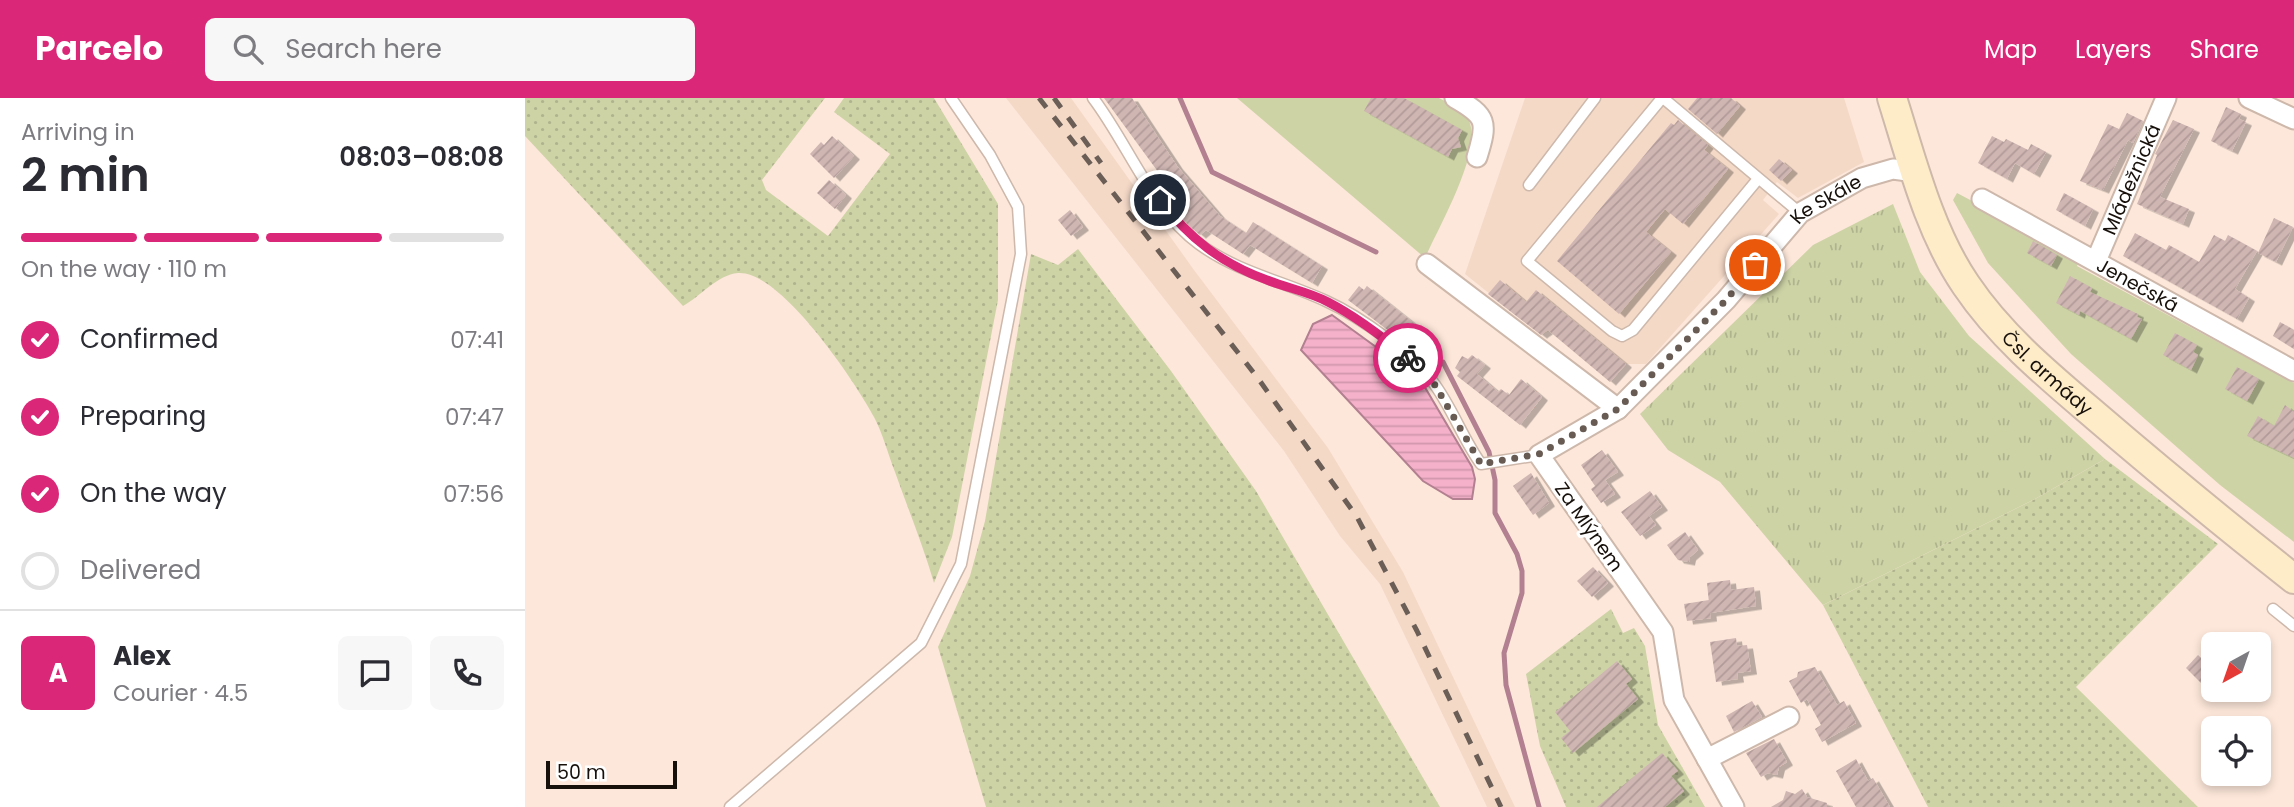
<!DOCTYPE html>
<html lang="en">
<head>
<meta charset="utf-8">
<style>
  :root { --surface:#fff; --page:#f7f7f7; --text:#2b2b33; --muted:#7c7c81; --line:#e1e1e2; --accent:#db2777 }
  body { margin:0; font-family:Poppins,sans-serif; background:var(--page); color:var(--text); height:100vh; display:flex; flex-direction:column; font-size:26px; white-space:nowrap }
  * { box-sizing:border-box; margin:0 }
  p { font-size:23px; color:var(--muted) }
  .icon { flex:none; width:38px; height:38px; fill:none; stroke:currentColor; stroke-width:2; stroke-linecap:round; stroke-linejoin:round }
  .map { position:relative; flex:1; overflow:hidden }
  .panel { display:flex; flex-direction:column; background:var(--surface); width:525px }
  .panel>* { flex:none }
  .needle { width:46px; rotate:220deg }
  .tools { position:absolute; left:1676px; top:534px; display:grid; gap:14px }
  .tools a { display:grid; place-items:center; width:70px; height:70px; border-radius:10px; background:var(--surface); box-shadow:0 4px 10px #0003; font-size:35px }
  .scale { position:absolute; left:21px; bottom:18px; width:131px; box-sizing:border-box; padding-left:7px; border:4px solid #160f0a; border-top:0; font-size:19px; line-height:24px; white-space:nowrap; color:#160f0a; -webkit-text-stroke:5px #fff; paint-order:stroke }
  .pin { position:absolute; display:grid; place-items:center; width:60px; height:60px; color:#fff; margin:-30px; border:4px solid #fff; border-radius:50%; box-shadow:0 2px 7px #0007 }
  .courier { position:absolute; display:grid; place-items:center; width:70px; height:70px; margin:-35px; border:5px solid #db2777; border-radius:50%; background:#fff; color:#222; box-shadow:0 2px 9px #0007 }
  .summary em { font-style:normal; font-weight:600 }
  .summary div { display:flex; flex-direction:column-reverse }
  .summary { display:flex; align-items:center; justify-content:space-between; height:119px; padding:0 21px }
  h1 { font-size:46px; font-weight:600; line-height:52px }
  .bar { display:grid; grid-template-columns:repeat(4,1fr); gap:10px 7px; align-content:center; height:84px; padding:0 21px }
  .bar i { height:9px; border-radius:5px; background:var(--line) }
  .bar .active { background:var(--accent) }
  .bar p { grid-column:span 4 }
  .line { display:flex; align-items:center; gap:18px; padding:0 21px; border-top:2px solid var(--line) }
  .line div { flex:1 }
  .round { display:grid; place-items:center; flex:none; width:74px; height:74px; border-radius:10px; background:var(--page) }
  ol { padding:0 21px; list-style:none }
  li { display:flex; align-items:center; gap:21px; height:77px }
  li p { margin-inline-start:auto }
  li .icon { padding:7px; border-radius:50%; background:var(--accent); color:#fff; stroke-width:4 }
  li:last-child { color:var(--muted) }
  li i { width:38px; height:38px; border:4px solid var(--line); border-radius:50% }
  header { display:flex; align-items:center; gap:42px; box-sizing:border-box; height:98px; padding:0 35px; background:var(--accent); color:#fff }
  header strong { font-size:33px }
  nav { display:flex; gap:38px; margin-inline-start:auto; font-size:24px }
  .search { width:490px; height:63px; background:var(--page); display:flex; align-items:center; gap:18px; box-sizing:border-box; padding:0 24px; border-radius:10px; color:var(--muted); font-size:26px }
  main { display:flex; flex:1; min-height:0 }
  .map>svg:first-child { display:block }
</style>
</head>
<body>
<header>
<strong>Parcelo</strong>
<div class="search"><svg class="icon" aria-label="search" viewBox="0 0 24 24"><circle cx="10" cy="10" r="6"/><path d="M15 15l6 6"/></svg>Search here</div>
<nav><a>Map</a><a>Layers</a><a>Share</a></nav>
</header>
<main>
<section class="panel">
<div class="summary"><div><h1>2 min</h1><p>Arriving in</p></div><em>08:03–08:08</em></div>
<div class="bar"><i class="active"></i><i class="active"></i><i class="active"></i><i></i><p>On the way · 110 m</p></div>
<ol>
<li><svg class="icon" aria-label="check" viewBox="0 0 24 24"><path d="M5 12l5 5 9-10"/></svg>Confirmed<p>07:41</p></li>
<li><svg class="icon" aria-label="check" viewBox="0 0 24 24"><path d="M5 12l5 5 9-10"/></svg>Preparing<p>07:47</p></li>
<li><svg class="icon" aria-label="check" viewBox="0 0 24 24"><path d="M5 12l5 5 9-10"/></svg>On the way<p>07:56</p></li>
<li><i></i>Delivered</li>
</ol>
<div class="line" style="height:126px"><b class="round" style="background:var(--accent);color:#fff">A</b><div><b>Alex</b><p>Courier · 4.5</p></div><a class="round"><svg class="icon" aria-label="chat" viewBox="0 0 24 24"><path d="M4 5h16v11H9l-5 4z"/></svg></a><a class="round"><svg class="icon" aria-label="phone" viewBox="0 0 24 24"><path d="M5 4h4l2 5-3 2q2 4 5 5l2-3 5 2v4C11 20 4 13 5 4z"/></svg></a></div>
</section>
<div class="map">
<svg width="1769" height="709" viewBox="0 0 1769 709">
  <defs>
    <pattern id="grass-dots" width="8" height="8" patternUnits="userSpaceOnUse" patternTransform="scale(1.75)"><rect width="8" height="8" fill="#ced3a6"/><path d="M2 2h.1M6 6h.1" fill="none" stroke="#b0b48e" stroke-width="1.8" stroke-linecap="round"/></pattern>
    <pattern id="park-tufts" width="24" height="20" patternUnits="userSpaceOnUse" patternTransform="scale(1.75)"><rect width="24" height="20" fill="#ced3a6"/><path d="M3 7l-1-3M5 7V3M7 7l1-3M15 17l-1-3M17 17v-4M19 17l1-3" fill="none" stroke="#b0b48e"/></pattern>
    <pattern id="water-rules" width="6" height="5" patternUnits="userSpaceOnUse" patternTransform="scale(1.75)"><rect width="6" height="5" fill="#f5b1ca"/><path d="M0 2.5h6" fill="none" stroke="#d197ac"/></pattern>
    <pattern id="building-hatch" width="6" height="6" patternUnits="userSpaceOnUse" patternTransform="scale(1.75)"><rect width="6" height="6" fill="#cfb6b3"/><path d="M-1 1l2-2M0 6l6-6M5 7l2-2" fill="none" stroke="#b19b99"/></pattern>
    <filter id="shadow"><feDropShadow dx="6" dy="3.5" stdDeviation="0" flood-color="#0004"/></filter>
  </defs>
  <rect width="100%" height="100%" fill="#fde7da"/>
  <g fill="#f4d9c7">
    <path d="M 481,0 L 546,0 L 669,172 L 803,350 L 878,474 L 990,709 L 962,709 L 855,486 L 815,438 L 759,353 Z"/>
    <path d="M 1000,0 L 1319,0 L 1339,64 L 1273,100 L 1252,84 L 1238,102 L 1254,116 L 1121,266 L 1101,266 L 1085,284 L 1024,233 L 1016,237 L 940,176 Z"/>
  </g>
  <g fill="url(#grass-dots)">
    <path d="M 0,0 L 300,0 L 237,82 L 241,92 L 303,138 L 365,56 L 309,14 L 319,0 L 409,0 L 473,106 L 473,202 L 427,439 L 409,485 C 398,447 383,411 370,374 C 363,356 358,336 349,319 C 330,283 255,172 213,175 C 192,177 176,198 158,208 L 0,38 Z"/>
    <path d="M 553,151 L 646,273 L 731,393 L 915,709 L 461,709 L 413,549 L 445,478 L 460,423 L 506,156 L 533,167 Z"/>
    <path d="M 1580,361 L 1693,446 L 1551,589 L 1673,709 L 1403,709 L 1298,507 L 1510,401 Z"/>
    <path d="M 1086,511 L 1098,535 L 1109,530 L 1120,548 L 1133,627 L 1180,709 L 1041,709 L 1015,648 L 1001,576 Z"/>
  </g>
  <path fill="url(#park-tufts)" d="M 1368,106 L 1395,174 L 1444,238 L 1580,361 L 1510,401 L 1298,507 L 1195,384 L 1143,352 L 1115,316 L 1288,147 Z"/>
  <g fill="#ced3a6">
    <path d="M 712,0 L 914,0 C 925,6 938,11 944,23 C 958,53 913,130 900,160 Z"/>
    <path d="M 1432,95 L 1555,160 L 1552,168 L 1769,285 L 1769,444 L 1695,387 L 1546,256 L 1463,165 L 1428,102 Z"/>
  </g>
  <path fill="url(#water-rules)" stroke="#b28090" stroke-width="2" d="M 807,217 L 895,281 L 947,369 L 950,381 L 947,401 L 928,401 L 898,383 L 776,252 L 788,226 Z"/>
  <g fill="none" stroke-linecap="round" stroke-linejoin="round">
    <g stroke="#b28090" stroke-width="5">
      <path d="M 655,0 L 687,74 L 851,154"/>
      <path d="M 918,264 L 964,354 L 970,382 L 970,415 L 992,456 L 997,473 L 997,495 L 979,555 L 981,587 L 1014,709"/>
    </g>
  </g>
  <g fill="url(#building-hatch)" filter="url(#shadow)">
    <path d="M 579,0 L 607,0 L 652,68 L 695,118 L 721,135 L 728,124 L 797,168 L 787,185 L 725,147 L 718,156 L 681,132 L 675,137 L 663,127 L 655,118 L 661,112 Z"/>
    <path d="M 846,0 L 879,0 L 937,32 L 933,40 L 936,49 L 927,51 L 923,59 L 901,47 L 839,13 Z"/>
    <path d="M 1172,0 L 1206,0 L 1215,8 L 1192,36 L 1163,11 Z"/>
    <path d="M 1701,9 L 1716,16 L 1714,21 L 1721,24 L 1707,53 L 1686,43 Z"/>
    <path d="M 1602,15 L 1618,23 L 1608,45 L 1603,42 L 1578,92 L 1555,83 L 1583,26 L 1594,31 Z"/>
    <path d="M 1153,22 L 1183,47 L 1179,52 L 1203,71 L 1158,126 L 1140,111 L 1121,134 L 1146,154 L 1094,216 L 1032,163 L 1146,25 L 1149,27 Z"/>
    <path d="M 1648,22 L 1669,31 L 1635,99 L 1664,111 L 1658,126 L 1612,106 L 1632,57 L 1630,56 Z"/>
    <path d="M 307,38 L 329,58 L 309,80 L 285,56 L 296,44 L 299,47 Z"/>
    <path d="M 1467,38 L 1479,44 L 1481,41 L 1503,52 L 1506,46 L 1521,54 L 1509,76 L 1490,65 L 1482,81 L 1453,65 Z"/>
    <path d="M 1254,61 L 1267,72 L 1256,83 L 1244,72 Z"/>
    <path d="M 304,82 L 321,97 L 310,111 L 292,95 Z"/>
    <path d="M 1539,95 L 1568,111 L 1560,128 L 1531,112 Z"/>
    <path d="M 545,112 L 558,129 L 546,138 L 533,122 Z"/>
    <path d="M 1749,120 L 1768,129 L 1751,164 L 1733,155 Z"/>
    <path d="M 1610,135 L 1641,152 L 1644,147 L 1674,164 L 1689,137 L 1700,143 L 1703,137 L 1732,153 L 1710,191 L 1724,200 L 1712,221 L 1598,158 Z"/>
    <path d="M 1508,143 L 1532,157 L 1526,168 L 1502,155 Z"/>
    <path d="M 1545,178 L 1567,190 L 1565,194 L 1613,216 L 1612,219 L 1617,221 L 1606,241 L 1555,213 L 1554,217 L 1531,205 Z"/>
    <path d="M 975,182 L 1001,204 L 1011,192 L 1101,266 L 1085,284 L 1023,232 L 1016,237 L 963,196 Z"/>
    <path d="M 834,188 L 839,192 L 842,188 L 891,227 L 888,231 L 895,237 L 885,249 L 823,202 Z"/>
    <path d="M 1755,224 L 1769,232 L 1769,251 L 1748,238 Z"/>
    <path d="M 1650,235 L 1672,247 L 1668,254 L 1673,257 L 1666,272 L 1638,257 Z"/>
    <path d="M 947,257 L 960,267 L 952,276 L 973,294 L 976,291 L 984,297 L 996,281 L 1017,299 L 995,327 L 932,278 L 935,274 L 930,270 L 937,258 L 943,261 Z"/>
    <path d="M 1712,269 L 1734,281 L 1722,303 L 1700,291 Z"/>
    <path d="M 1760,307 L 1769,314 L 1769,360 L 1722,338 L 1733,318 L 1749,328 Z"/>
    <path d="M 1077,352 L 1093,374 L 1080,382 L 1090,396 L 1076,405 L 1066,391 L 1070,388 L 1056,367 Z"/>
    <path d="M 1006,375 L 1024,405 L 1008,417 L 988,388 Z"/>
    <path d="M 1125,393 L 1137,409 L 1124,418 L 1131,427 L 1115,438 L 1096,414 Z"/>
    <path d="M 1160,434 L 1173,452 L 1165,459 L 1164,464 L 1153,462 L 1142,447 Z"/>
    <path d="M 1068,469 L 1083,485 L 1067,499 L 1052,483 Z"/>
    <path d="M 1205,482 L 1206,492 L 1229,489 L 1231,508 L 1185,515 L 1182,485 Z"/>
    <path d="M 1184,502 L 1186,520 L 1162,523 L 1159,506 Z"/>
    <path d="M 1211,540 L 1212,548 L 1222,547 L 1226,573 L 1212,575 L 1213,581 L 1191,584 L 1185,544 Z"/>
    <path d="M 1673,557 L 1689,572 L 1678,587 L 1661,570 Z"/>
    <path d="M 1092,563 L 1107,581 L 1101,586 L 1113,601 L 1048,655 L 1036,640 L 1045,633 L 1030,614 Z"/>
    <path d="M 1290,569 L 1312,607 L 1319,603 L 1331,625 L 1297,644 L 1290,631 L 1296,627 L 1282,601 L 1276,605 L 1264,583 L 1272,579 L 1273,574 Z"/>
    <path d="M 1227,603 L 1237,619 L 1209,634 L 1201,618 Z"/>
    <path d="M 1249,641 L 1262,664 L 1254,669 L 1252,677 L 1243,675 L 1236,679 L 1221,655 Z"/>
    <path d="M 1137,655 L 1153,673 L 1146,678 L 1159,693 L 1140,709 L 1072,709 Z"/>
    <path d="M 1331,661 L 1343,683 L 1348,680 L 1365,709 L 1331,709 L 1311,673 Z"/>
    <path d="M 1277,691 L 1282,699 L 1302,705 L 1302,709 L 1246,709 L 1258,702 L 1261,693 L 1270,696 Z"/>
  </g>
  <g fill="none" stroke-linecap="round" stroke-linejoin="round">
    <defs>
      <g id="lane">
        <path d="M 568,0 C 603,46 627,112 674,146 C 714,175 758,183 801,203 C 834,218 890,257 910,287 C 928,312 938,341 956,366 L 1014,357"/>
        <path d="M 1137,0 L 1002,163 L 1087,233 L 1097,238 L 1108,232 L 1233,81"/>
        <path d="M 1138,0 L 1275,115"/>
        <path d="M 1004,87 L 1070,0"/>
        <path d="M 1748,511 L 1769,528"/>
        <path d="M 205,709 L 396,545 L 436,466 L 496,156 L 493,109 L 465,57 L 426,0"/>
      </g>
      <g id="street">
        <path d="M 930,0 C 962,18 963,24 952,59"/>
        <path d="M 1724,0 L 1769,21"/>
        <path id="s1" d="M 1457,101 L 1769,273"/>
        <path id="s2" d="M 1571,163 L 1641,0"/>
        <path d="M 902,166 L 1093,311"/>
        <path d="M 1182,661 L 1264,619"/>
        <path id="s3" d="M 1209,709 L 1149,602 L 1138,534 L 1014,357 L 1093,311 L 1201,202 L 1275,115 L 1337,80 L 1368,71 L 1390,74"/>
      </g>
      <g id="secondary">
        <path id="s4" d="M 1367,0 C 1387,63 1404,133 1441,187 C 1476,239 1525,279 1572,319 C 1636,374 1702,428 1769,481"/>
      </g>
    </defs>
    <use href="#lane" stroke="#cdb8ab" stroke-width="13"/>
    <use href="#street" stroke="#cdb8ab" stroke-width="23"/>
    <use href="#secondary" stroke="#cdb8ab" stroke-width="32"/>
    <use href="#lane" stroke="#fff" stroke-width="10"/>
    <use href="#street" stroke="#fff" stroke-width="19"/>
    <use href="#secondary" stroke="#fdecc7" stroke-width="28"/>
    <g stroke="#6b5e57" stroke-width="5" stroke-dasharray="12 12" stroke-linecap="butt">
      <path d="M 514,0 L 732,279 L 832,419 L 892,533 L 976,709"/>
      <path d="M 529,0 L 576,65"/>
    </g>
  </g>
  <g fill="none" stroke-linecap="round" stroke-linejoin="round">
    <path stroke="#675b53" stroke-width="7" stroke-dasharray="0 12.6" d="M 883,260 L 910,287 L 956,366 L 1014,356 L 1093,311 L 1201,202 L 1230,167"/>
    <path stroke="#db2777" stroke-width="9" d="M 635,102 C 664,140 697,166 742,182 C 762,190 784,194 803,204 C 832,219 858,239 883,260"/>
  </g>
  <g text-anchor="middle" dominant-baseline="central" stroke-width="6" stroke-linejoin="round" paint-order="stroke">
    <g font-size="19" fill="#160f0a" stroke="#fff">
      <text stroke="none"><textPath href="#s2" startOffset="89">Mládežnická</textPath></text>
      <text stroke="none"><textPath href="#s3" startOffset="796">Ke Skále</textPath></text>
      <text stroke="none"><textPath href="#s1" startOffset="178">Jenečská</textPath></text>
      <text stroke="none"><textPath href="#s4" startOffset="322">Čsl. armády</textPath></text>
      <text transform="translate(1064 429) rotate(55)">Za Mlýnem</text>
    </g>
  </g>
</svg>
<div class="tools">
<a><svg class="needle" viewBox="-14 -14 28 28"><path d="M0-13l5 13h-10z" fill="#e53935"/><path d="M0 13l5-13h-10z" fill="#7c7c81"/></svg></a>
<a><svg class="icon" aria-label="locate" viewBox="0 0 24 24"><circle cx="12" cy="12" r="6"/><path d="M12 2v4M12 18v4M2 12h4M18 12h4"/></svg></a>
</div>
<div class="scale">50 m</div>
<div class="pin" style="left:1230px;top:167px;background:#ea580c"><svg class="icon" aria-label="bag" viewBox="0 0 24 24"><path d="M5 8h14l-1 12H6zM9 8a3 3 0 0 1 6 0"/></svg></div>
<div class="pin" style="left:635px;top:102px;background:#1f2937"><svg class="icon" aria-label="home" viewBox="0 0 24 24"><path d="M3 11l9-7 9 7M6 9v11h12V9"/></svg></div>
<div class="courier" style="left:883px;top:260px"><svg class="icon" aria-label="bike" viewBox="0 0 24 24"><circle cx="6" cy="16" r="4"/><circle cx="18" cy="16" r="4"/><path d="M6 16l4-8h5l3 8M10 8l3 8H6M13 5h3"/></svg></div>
</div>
</main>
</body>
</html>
